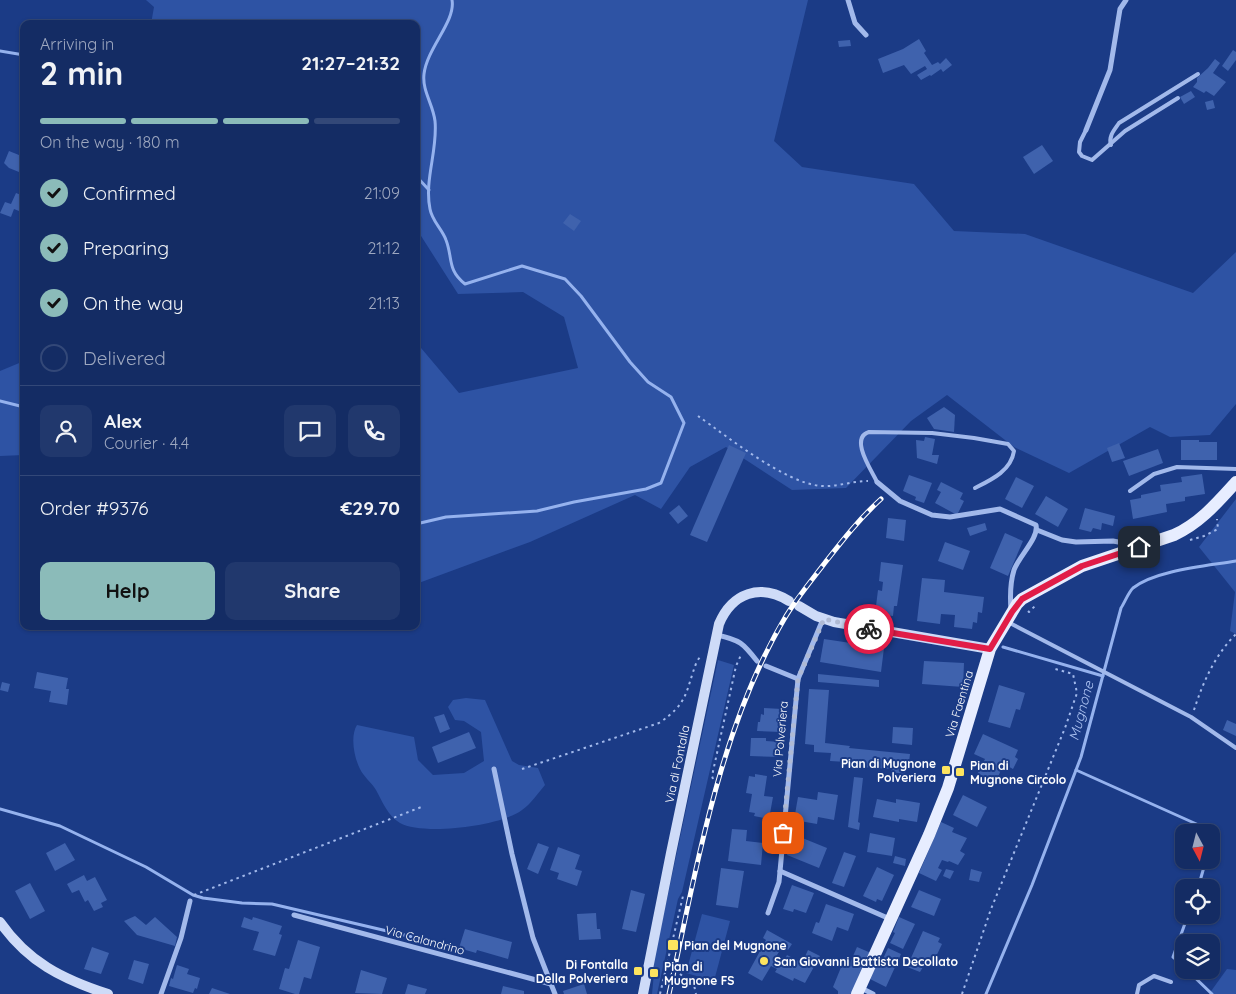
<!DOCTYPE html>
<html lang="en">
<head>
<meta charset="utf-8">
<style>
  :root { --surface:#142c64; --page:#21386d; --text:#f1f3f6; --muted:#9da7bf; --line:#334878; --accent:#8bbbb9 }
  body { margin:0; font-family:Quicksand,sans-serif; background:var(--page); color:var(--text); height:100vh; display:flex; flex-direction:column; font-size:19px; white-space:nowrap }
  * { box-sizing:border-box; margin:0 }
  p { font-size:16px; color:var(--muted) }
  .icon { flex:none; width:28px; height:28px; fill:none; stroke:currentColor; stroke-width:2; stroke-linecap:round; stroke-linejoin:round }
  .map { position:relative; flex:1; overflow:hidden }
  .drawer { position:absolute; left:20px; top:20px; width:400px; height:610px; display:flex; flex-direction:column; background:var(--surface); border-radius:10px; box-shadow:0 1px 4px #0004,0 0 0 1px var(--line) }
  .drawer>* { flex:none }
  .needle { width:32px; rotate:173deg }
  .fabs { position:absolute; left:1175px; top:824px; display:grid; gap:10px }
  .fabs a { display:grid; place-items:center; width:45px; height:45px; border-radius:10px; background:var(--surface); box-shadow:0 1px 4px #0004,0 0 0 1px var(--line); font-size:25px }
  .pin { position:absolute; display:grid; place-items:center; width:42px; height:42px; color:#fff; margin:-21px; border-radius:10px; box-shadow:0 2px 8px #0006 }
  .courier { position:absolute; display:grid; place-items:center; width:50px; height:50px; margin:-25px; border:4px solid #e11d48; border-radius:50%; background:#fff; color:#222; box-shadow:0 1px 6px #0007 }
  .summary em { font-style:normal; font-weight:800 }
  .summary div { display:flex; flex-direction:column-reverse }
  .summary { display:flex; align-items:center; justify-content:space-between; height:85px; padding:0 20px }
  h1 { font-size:32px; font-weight:800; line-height:38px }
  .bar { display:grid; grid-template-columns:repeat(4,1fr); gap:8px 5px; align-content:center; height:60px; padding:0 20px }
  .bar i { height:6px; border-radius:4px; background:var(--line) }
  .bar .on { background:var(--accent) }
  .bar p { grid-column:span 4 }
  .line { display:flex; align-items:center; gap:12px; padding:0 20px; border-top:1px solid var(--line) }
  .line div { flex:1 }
  .round { display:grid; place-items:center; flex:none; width:52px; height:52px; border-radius:10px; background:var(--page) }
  ol { padding:0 20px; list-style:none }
  li { display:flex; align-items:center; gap:15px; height:55px }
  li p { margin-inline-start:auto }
  li .icon { padding:5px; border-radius:50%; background:var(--accent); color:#111; stroke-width:4 }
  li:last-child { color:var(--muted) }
  li i { width:28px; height:28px; border:2px solid var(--line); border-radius:50% }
  .primary-button { display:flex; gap:10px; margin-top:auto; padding:10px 20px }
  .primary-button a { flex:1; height:58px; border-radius:10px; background:var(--accent); color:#111; font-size:20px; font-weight:800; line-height:58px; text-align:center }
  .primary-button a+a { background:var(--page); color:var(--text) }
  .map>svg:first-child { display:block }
</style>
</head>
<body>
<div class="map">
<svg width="1236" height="994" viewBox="0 0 1236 994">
  <rect width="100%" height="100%" fill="#1b3b86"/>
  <g fill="#2e53a4">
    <path d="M 146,0 L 808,0 L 774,141 L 802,167 L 914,184 L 954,231 L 1025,234 L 1193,293 L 1236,252 L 1236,404 L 1210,435 L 1170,437 L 1150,427 L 1069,473 L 1014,447 L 947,395 L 911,421 L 846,488 L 792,490 L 726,447 L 690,467 L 661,509 L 635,495 L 530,542 L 416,584 L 416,342 L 459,393 L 578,368 L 564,317 L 523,292 L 458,294 L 416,228 L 416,24 L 151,24 L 154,7 Z"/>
    <path d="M 24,361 L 24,455 L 0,456 L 0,371 Z"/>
    <path d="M 1236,499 L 1236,634 L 1230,631 L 1235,592 L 1199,547 Z"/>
    <path d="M 718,660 L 734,665 L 682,892 L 678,899 L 657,994 L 652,994 L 654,973 L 652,969 Z"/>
    <path d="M 466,698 L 485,700 L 512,761 L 519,765 L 538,768 L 545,785 C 538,793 531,804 522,810 C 502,826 423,836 400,823 C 388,816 382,801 376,790 C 371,782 363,776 360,769 C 354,757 350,736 357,725 L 414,737 L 418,760 L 433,775 L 464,773 L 484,761 L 481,732 L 464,721 L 455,720 L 448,707 L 453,700 Z"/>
    <path d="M 702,914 L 730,921 L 714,981 L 686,973 Z"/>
    <path d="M 1227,969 L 1236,970 L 1236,994 L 1209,994 Z"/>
  </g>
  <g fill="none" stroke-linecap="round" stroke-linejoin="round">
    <g stroke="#95b2ee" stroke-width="3">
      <path d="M 0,51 L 24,55"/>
      <path d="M 416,176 L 429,190"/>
      <path d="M 0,401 L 24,407"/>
      <path d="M 416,524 L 446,517 L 537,511 L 574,502 L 646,489 L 661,483 L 684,423 L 671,397 L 648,382 L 630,362 L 581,296 L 565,279 L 522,266 L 465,284 C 447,270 453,258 446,240 C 442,229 432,221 430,209 C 424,180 438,150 435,121 C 433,104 422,91 424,74 C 427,48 456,21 452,0"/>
      <path d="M 1003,647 L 1103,676"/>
      <path d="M 1076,770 L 1212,831 L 1211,834"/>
      <path d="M 0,809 L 60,826 L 146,867 L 193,895 L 203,898 L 242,903 L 272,904 L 434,942"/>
      <path d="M 1198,888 L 1206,860"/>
      <path d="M 1184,966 L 1173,957 L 1188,915"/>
      <path d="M 1187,970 L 1212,994"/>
      <path d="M 986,994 L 1032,885 L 1081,757 L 1121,608 C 1125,602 1128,593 1133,588 C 1156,570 1207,566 1236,561"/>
    </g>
  </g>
  <g fill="#3f62ad">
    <path d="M 919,39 L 926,51 L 924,53 L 932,65 L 938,62 L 940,64 L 946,58 L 952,65 L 943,72 L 941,69 L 931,76 L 930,75 L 921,80 L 917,75 L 927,69 L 925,66 L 911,74 L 904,65 L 883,73 L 878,59 L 903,49 Z"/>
    <path d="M 850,40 L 851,46 L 839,47 L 838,41 Z"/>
    <path d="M 1233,50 L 1236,52 L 1236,60 L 1228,71 L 1222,66 Z"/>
    <path d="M 1215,59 L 1220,63 L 1213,73 L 1226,82 L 1214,96 L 1206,91 L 1204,93 L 1193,87 L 1197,82 L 1197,78 L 1208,68 Z"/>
    <path d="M 1191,91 L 1195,97 L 1184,104 L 1180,97 Z"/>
    <path d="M 1213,100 L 1215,108 L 1207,110 L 1205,102 Z"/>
    <path d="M 1042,145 L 1053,161 L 1034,174 L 1023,157 Z"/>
    <path d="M 9,151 L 24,157 L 24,174 L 9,168 L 4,163 Z"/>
    <path d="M 16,193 L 24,196 L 24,213 L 14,209 L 11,217 L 0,213 L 5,202 L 11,204 Z"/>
    <path d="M 570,214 L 581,221 L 574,231 L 563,223 Z"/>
    <path d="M 944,407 L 955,415 L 954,432 L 934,429 L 927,418 Z"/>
    <path d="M 925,437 L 935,439 L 932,455 L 939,455 L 937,464 L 917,458 L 916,440 L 924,441 Z"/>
    <path d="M 1181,440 L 1199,440 L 1199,442 L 1217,442 L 1217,460 L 1181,460 Z"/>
    <path d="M 1119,443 L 1125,458 L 1112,462 L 1107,448 Z"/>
    <path d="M 729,445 L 746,453 L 707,542 L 690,535 Z"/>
    <path d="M 1158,449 L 1163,463 L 1129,476 L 1123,461 Z"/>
    <path d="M 1202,474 L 1205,494 L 1185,497 L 1185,501 L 1166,504 L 1167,512 L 1133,519 L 1130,500 L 1141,498 L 1141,495 L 1161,491 L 1160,485 L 1182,482 L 1181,477 Z"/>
    <path d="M 909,475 L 932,483 L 924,503 L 915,500 L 916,497 L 903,491 Z"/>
    <path d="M 1016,477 L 1034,486 L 1022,508 L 1005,499 Z"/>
    <path d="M 941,482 L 963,493 L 960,499 L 964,501 L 957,515 L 935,503 L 941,492 L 937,490 Z"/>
    <path d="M 1046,496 L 1068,509 L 1058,527 L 1035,514 Z"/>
    <path d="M 679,505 L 688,516 L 678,524 L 669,513 Z"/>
    <path d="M 1085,508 L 1115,516 L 1113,526 L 1102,523 L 1101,530 L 1093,528 L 1091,532 L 1079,529 Z"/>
    <path d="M 888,518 L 906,520 L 904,541 L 886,538 Z"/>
    <path d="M 985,523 L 987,530 L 970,536 L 967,528 Z"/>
    <path d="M 1005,533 L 1023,541 L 1008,576 L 990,568 Z"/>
    <path d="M 945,542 L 970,551 L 963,570 L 938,561 Z"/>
    <path d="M 881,562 L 903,565 L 897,606 L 894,606 L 893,616 L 875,614 L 878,590 L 882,591 L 883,582 L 879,581 Z"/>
    <path d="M 922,578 L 945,580 L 944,592 L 984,597 L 982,613 L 978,612 L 977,623 L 973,622 L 972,629 L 954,627 L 955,615 L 941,614 L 940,624 L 917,621 Z"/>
    <path d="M 824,639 L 884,648 L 881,672 L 820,662 Z"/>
    <path d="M 924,661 L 964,663 L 963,687 L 922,684 Z"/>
    <path d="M 37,672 L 68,678 L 66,689 L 69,689 L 67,705 L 49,702 L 51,691 L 34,688 Z"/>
    <path d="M 818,674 L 879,680 L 879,687 L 818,682 Z"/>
    <path d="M 2,682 L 10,684 L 8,692 L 0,690 Z"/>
    <path d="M 999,685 L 1025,693 L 1020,710 L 1016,709 L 1010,728 L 988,722 Z"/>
    <path d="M 809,689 L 829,690 L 825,743 L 850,746 L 849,748 L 910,754 L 909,762 L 906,761 L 905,774 L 891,772 L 892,769 L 847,766 L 847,762 L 830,761 L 831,753 L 814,752 L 814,745 L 805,744 Z"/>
    <path d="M 764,708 L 782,709 L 781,732 L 757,731 L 758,722 L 760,722 L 761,714 L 764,715 Z"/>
    <path d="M 444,714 L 450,729 L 440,733 L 434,717 Z"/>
    <path d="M 1227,720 L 1236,724 L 1236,736 L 1223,730 Z"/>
    <path d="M 893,727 L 913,728 L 912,745 L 892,743 Z"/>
    <path d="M 469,732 L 476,748 L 438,763 L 432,747 Z"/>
    <path d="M 983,734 L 1018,750 L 1015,757 L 1018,759 L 1013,769 L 1004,764 L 993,787 L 981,782 L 983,778 L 977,775 L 985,759 L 974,754 Z"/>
    <path d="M 751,738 L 766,738 L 766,741 L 781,742 L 781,757 L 750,756 Z"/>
    <path d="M 755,774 L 767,776 L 764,796 L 773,797 L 769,819 L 754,816 L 755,813 L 749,812 L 752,794 L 746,793 L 749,776 L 755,777 Z"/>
    <path d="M 854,777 L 863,778 L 858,822 L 860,823 L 859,830 L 848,827 Z"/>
    <path d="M 818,792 L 838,795 L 834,820 L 818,817 L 817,824 L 794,820 L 798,797 L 817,800 Z"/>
    <path d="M 963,795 L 987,807 L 977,827 L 953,815 Z"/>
    <path d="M 877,799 L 896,803 L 896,799 L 920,803 L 917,822 L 899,819 L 899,822 L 873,817 Z"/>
    <path d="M 941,822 L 954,828 L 952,832 L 967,838 L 960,851 L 965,854 L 958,865 L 949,861 L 948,862 L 942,860 L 938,868 L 942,870 L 936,881 L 919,873 Z"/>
    <path d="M 732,829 L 747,830 L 746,841 L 763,843 L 761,865 L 728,861 Z"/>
    <path d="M 870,833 L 895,838 L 892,856 L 867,852 Z"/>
    <path d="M 795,835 L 827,848 L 819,868 L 787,855 Z"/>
    <path d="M 65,843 L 75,860 L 55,871 L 46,853 Z"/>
    <path d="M 538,843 L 549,847 L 538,874 L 527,869 Z"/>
    <path d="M 558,847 L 580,855 L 575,869 L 582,871 L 577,886 L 557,879 L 559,873 L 550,870 Z"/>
    <path d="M 844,852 L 856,856 L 844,887 L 832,883 Z"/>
    <path d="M 895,856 L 906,859 L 905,866 L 893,863 Z"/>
    <path d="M 877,867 L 894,875 L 882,901 L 877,899 L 876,902 L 863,896 Z"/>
    <path d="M 721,868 L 744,871 L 738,908 L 716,905 Z"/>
    <path d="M 946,869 L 954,871 L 950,879 L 943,876 Z"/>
    <path d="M 971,869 L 982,872 L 979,882 L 969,880 Z"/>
    <path d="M 84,875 L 87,881 L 95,877 L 107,900 L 101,903 L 103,907 L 94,911 L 88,900 L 85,902 L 79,890 L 72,893 L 67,884 Z"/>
    <path d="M 30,883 L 45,911 L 30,919 L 15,891 Z"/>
    <path d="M 792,885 L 814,893 L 806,913 L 794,909 L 793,912 L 783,909 Z"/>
    <path d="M 631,890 L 645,894 L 636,932 L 622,929 Z"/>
    <path d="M 919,890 L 941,899 L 934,916 L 911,907 Z"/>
    <path d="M 826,904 L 854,914 L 848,931 L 837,927 L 832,941 L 812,933 L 816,922 L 819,923 Z"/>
    <path d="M 596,913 L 597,929 L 600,929 L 601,939 L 579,940 L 577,914 Z"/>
    <path d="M 135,916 L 146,925 L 155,917 L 177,937 L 175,946 L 137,935 L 124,921 Z"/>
    <path d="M 244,917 L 252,920 L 253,917 L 282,926 L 279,934 L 282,935 L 275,956 L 253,950 L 259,932 L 241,927 Z"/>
    <path d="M 899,917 L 915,924 L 903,949 L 890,943 L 895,933 L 893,932 Z"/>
    <path d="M 465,929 L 512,942 L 508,959 L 477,950 L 476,953 L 459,948 Z"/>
    <path d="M 767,930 L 792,944 L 788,950 L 782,947 L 777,955 L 785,959 L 787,955 L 802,963 L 808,950 L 820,956 L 805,983 L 794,978 L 793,981 L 775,972 L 777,969 L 771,966 L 762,981 L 748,973 L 766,940 L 763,938 Z"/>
    <path d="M 923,931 L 940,938 L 938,942 L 942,944 L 932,965 L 926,962 L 920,972 L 907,967 Z"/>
    <path d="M 298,940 L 320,947 L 311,979 L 304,977 L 299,994 L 295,994 L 279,989 L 285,968 L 289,969 Z"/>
    <path d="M 92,947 L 109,953 L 101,974 L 84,969 Z"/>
    <path d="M 857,947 L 871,953 L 852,994 L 838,994 L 838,991 L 833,987 L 844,960 L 850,963 Z"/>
    <path d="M 888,948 L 901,954 L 886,987 L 870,979 L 878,962 L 881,963 Z"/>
    <path d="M 134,960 L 149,964 L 143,984 L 128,979 Z"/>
    <path d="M 177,965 L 189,969 L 187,974 L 200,978 L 197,989 L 195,988 L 193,993 L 169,986 L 171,978 L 173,979 Z"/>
    <path d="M 361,970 L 387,978 L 382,994 L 355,993 Z"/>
    <path d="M 408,984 L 427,989 L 425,994 L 405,994 Z"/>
    <path d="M 584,984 L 587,994 L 564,994 L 563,991 Z"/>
    <path d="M 503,986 L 524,991 L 524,994 L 501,994 Z"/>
    <path d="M 212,988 L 230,994 L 209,994 Z"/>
  </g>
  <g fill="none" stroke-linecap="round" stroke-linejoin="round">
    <g stroke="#a2b9eb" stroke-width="2" stroke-dasharray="2.5 4" stroke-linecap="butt">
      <path d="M 698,416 C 728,437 785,483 821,486 C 837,487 852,481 868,481"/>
      <path d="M 1190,540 L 1204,536 L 1218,529 L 1217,519"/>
      <path d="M 1028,611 L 1029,612 L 1035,606"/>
      <path d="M 1194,710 C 1203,682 1215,655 1236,634"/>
      <path d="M 522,769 L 659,723 C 689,703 685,692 697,661 L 700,657"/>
      <path d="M 713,779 L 712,776 L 736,666 L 741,655"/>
      <path d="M 194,895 L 424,806"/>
      <path d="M 680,974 L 694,985 L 696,994"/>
      <path d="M 660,994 L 683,896 L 686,897"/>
      <path d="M 962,994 L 991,909 L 1065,728 L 1077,693 L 1073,674 L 1052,668"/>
    </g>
    <g stroke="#a2b9eb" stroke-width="4">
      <path d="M 1086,130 L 1080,142 L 1079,152 L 1082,156 L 1092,160 L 1125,131 L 1178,98"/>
      <path d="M 1111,145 C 1108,136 1115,129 1119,123 L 1198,74"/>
      <path d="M 877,482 C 872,471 849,438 869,432 L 932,433 L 974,438 L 1008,444 L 1014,451 C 1011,471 991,480 975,488"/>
      <path d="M 1130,491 L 1154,474 L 1177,467 L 1236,469"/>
      <path d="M 1008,622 L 1191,717 L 1236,748"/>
      <path d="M 1137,994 L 1139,985 L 1154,976 L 1171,982"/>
    </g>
    <g stroke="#a2b9eb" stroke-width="5">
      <path d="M 848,0 L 855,23 L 866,35"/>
      <path d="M 1086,130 L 1110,70 L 1120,9 L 1126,0"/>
      <path d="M 877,482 L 900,501 L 932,515 L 950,517 L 1000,509 L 1036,525 C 1039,538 1019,556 1014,570 C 1010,583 1010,597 1011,610"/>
      <path d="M 1037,530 L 1062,540 L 1076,542 L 1113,541 L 1134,545"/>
      <path d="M 717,635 C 740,640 743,643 757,661"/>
      <path d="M 766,666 L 798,679"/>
      <path d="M 494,769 L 512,854 L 533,938 L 551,984"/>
      <path d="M 780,871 L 890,919"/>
      <path d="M 768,913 L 779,882 L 798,679 L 823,619"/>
      <path d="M 294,915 L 551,984 L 555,994"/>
      <path d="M 861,988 L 873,994"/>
      <path d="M 161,994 L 181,938 L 190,901"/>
    </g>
    <g stroke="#cedbf8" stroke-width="10">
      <path d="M 799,606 L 816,616 L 834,622 L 990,649"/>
      <path d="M 0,922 C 28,962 62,979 108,994"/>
      <path d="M 643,994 L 671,853 L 719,624 C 732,593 760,583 789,601"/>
    </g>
    <path stroke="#e7edff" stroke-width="12" d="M 857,994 L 929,835 L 948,788 L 990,649 L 1017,604 L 1022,599 L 1082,566 L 1174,535 C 1200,523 1217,503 1236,482"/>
    <defs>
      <path id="rail" d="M 669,994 C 697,868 719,728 786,616 C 797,598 811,581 824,564 C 842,541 859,519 881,499"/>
    </defs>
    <use href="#rail" stroke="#fff" stroke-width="5"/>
    <use href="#rail" stroke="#1b3b86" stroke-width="3" stroke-dasharray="9" stroke-linecap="butt"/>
  </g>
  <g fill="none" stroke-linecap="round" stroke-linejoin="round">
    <path stroke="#afbad5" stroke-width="5" stroke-dasharray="0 9" d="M 783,833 L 798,679 L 824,619 L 869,629"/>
    <path stroke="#e11d48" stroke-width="6" d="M 869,629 L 990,649 L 1012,612 L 1022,599 L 1082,566 L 1139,547"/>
  </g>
  <g fill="#fde45f" stroke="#1b3b86" stroke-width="2">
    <rect x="941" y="765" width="10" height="10" rx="2.5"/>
    <rect x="955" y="767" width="10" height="10" rx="2.5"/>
    <rect x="667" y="939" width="12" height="12" rx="2.5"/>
    <circle cx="764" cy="961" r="5"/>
    <rect x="633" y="966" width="10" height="10" rx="2.5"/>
    <rect x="649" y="968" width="10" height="10" rx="2.5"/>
  </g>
  <g text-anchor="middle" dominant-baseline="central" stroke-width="4" stroke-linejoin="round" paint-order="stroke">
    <g font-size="12" fill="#fff" stroke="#1b3b86">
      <text transform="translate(959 704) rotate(-73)">Via Faentina</text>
      <text transform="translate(780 739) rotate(-85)">Via Polveriera</text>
      <text transform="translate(677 764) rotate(-78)">Via di Fontalla</text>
      <text transform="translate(425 940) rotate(15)">Via Calandrino</text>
    </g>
    <g font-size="12" font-weight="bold" fill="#fff" stroke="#1b3b86" text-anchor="start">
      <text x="936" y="763" text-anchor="end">Pian di Mugnone<tspan x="936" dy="14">Polveriera</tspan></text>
      <text x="970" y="765">Pian di<tspan x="970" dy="14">Mugnone Circolo</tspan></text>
      <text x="684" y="945">Pian del Mugnone</text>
      <text x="774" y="961">San Giovanni Battista Decollato</text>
      <text x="628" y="964" text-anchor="end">Di Fontalla<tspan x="628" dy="14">Della Polveriera</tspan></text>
      <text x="664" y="966">Pian di<tspan x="664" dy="14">Mugnone FS</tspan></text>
    </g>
    <g font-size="14" font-style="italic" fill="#aec4f3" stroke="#1b3b86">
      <text transform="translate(1081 711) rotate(-75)">Mugnone</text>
    </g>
  </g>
</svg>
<div class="fabs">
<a><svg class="needle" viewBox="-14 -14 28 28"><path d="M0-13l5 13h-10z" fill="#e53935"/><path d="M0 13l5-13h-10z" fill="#9da7bf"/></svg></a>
<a><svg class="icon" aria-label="locate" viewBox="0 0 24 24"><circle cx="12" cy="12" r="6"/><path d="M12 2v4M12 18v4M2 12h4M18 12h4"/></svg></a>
<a><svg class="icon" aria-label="layers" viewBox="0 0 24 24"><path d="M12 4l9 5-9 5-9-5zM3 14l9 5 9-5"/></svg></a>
</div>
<div class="pin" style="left:783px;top:833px;background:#ea580c"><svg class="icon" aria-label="bag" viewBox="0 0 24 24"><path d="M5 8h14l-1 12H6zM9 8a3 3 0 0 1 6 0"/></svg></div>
<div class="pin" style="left:1139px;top:547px;background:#1f2937"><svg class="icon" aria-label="home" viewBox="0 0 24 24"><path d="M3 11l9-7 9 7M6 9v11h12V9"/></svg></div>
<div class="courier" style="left:869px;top:629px"><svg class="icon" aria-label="bike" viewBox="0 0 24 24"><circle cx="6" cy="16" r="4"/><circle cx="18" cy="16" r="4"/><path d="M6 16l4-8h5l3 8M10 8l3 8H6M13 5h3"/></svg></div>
<section class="drawer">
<div class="summary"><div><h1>2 min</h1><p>Arriving in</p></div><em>21:27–21:32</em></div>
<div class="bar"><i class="on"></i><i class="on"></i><i class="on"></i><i></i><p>On the way · 180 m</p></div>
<ol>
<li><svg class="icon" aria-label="check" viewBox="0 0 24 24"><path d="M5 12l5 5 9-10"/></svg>Confirmed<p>21:09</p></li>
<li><svg class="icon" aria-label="check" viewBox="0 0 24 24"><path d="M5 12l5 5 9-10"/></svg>Preparing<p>21:12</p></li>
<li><svg class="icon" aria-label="check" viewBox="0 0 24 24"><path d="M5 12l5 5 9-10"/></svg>On the way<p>21:13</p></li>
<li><i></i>Delivered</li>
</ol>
<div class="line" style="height:90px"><a class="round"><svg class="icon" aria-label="person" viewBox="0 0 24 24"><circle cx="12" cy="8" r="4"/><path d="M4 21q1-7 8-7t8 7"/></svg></a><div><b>Alex</b><p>Courier · 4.4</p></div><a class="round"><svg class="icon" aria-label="chat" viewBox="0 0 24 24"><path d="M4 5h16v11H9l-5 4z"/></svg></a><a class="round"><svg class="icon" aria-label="phone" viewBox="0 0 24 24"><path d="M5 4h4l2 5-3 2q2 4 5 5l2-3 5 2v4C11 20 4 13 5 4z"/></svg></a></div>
<div class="line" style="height:65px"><div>Order #9376</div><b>€29.70</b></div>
<div class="primary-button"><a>Help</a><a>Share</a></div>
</section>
</div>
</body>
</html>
